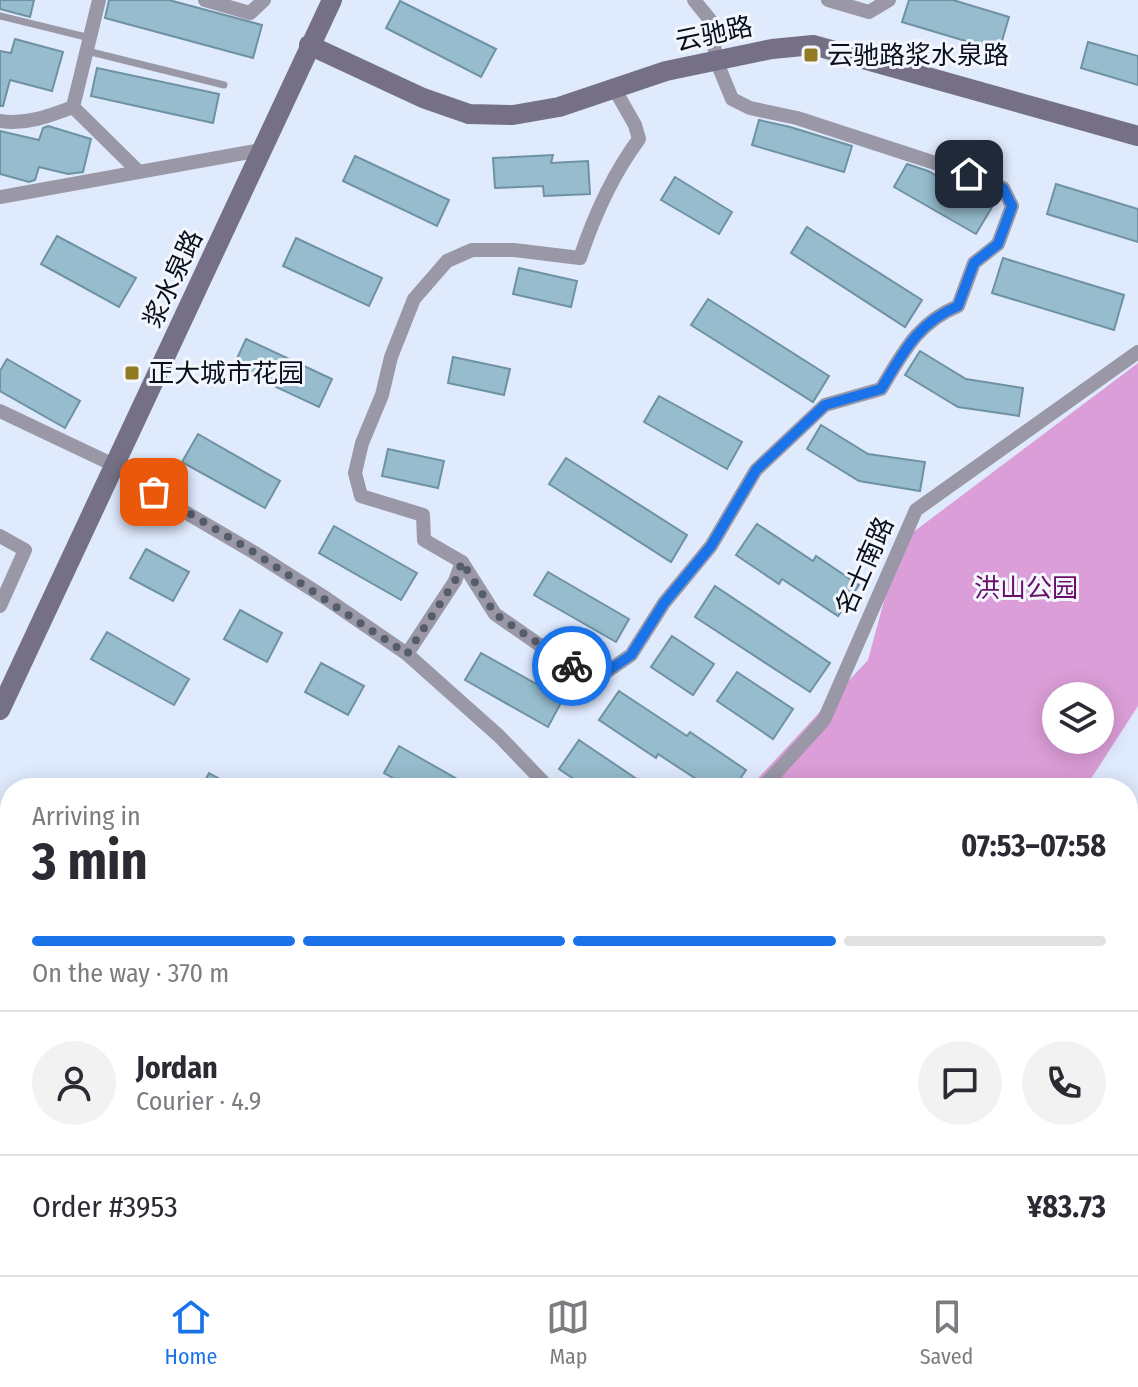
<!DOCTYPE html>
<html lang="en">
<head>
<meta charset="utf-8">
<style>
  :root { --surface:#fff; --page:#f2f2f3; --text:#2b2b33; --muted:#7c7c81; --line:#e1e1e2; --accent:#1a73e8 }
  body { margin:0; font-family:"Fira Sans Condensed","Noto Sans SC",sans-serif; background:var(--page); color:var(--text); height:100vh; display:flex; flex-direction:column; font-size:30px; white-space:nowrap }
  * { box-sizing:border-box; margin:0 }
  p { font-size:26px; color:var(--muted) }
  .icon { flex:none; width:44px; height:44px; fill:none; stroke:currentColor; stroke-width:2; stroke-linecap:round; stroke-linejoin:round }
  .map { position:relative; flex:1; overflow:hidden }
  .drawer { position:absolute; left:0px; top:778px; width:1138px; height:498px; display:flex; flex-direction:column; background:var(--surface); border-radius:32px 32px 0 0; box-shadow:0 4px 20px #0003 }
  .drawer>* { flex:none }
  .controls { position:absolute; left:1042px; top:682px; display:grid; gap:16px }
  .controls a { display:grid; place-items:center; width:72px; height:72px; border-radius:50%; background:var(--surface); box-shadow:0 4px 20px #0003; font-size:40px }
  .pin { position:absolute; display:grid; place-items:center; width:68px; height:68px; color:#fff; margin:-34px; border-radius:16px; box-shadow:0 4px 12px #0006 }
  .courier { position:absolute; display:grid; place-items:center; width:80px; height:80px; margin:-40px; border:6px solid #1a73e8; border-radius:50%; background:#fff; color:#222; box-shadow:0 2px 10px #0007 }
  .head em { font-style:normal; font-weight:700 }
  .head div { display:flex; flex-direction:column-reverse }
  .head { display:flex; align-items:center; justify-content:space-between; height:136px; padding:0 32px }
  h1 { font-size:52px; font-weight:700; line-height:60px }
  .bar { display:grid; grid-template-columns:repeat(4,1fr); gap:12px 8px; align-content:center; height:96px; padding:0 32px }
  .bar i { height:10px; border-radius:6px; background:var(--line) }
  .bar .selected { background:var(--accent) }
  .bar p { grid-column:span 4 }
  .line { display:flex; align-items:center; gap:20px; padding:0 32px; border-top:2px solid var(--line) }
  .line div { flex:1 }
  .round { display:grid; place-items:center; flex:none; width:84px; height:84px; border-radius:42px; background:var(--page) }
  .tabs { display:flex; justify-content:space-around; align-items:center; height:112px; border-top:2px solid var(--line); background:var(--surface); font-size:22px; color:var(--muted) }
  .tabs a { display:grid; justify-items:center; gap:4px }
  .tabs .selected { color:var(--accent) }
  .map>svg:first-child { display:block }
</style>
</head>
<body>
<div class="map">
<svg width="1138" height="1275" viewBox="0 0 1138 1275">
  <rect width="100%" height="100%" fill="#dfeafd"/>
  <path fill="#cedbf1" d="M 0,1006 L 10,1012 L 10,1266 L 173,1266 L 168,1275 L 0,1275 Z"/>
  <g fill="#dc9ed8" fill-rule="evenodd">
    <path d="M 1138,363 L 1138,706 L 1085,788 L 749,788 L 868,660 L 900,542 ZM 1056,696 L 1100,696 L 1100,740 L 1056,740 Z"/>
    <path d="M 497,1266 L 826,1266 L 816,1270 L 816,1275 L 488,1275 Z"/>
  </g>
  <g fill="#96bccd" stroke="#6e92a3" stroke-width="2">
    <path d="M 0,0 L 34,0 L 30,17 L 0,9 Z"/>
    <path d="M 109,0 L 169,0 L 262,25 L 253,58 L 105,18 Z"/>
    <path d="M 909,0 L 953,0 L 1009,17 L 999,51 L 902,22 Z"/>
    <path d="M 400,1 L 496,49 L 481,77 L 386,28 Z"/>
    <path d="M 15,39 L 63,52 L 52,91 L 10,80 L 3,106 L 0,106 L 0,51 L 11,53 Z"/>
    <path d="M 1088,42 L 1138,56 L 1138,85 L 1081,68 Z"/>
    <path d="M 97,68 L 219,94 L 213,123 L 91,96 Z"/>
    <path d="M 759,120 L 790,127 L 852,146 L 844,172 L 752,145 Z"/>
    <path d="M 48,126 L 91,139 L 83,172 L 68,174 L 39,167 L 35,180 L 29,182 L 0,174 L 0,131 L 39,140 L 43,128 Z"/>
    <path d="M 553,155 L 551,163 L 588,161 L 590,194 L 544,196 L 543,186 L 495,188 L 493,158 Z"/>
    <path d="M 355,156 L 449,200 L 437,226 L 343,181 Z"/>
    <path d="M 907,164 L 928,171 L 992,207 L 976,234 L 894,187 Z"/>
    <path d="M 675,177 L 732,212 L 719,234 L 661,200 Z"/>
    <path d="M 1056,184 L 1138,209 L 1138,242 L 1047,214 Z"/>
    <path d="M 807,227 L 922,300 L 905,327 L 791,253 Z"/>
    <path d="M 57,236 L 136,278 L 119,307 L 41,264 Z"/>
    <path d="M 296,238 L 382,278 L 369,306 L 283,266 Z"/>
    <path d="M 1003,258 L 1124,295 L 1114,330 L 992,293 Z"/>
    <path d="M 519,268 L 577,281 L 571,307 L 513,294 Z"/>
    <path d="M 708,299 L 829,376 L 813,402 L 691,325 Z"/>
    <path d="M 246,339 L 332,379 L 319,407 L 233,367 Z"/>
    <path d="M 920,351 L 966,379 L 1023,388 L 1019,416 L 958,407 L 905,375 Z"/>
    <path d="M 453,357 L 510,369 L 504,395 L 448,383 Z"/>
    <path d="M 7,359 L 80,401 L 65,428 L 0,391 L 0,371 Z"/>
    <path d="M 659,396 L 742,442 L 727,469 L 644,422 Z"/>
    <path d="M 821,425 L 868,454 L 925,462 L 920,491 L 859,481 L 807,449 Z"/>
    <path d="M 198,434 L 280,481 L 265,508 L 182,462 Z"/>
    <path d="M 388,449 L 444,461 L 438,488 L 382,476 Z"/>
    <path d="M 566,458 L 687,535 L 671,562 L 549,484 Z"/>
    <path d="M 757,524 L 813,561 L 816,556 L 859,585 L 838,616 L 782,579 L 779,584 L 736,555 Z"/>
    <path d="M 334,526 L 417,573 L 401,600 L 319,553 Z"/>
    <path d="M 146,549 L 189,572 L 173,601 L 130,578 Z"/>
    <path d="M 548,572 L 629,619 L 616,642 L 534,595 Z"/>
    <path d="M 715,586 L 830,663 L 810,692 L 695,617 Z"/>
    <path d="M 240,610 L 282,633 L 267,662 L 224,639 Z"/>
    <path d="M 107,632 L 189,679 L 174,705 L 91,659 Z"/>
    <path d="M 672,636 L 714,664 L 693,695 L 651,667 Z"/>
    <path d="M 481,653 L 563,699 L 548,727 L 465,680 Z"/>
    <path d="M 321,663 L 364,686 L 348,715 L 305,692 Z"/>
    <path d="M 737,672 L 793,709 L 773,739 L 717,701 Z"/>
    <path d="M 619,691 L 687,736 L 690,732 L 746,770 L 734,788 L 710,788 L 658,754 L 656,758 L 599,720 Z"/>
    <path d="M 579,740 L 650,788 L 587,788 L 559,769 Z"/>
    <path d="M 399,746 L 473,788 L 410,788 L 384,773 Z"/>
    <path d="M 209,773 L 236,788 L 201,788 Z"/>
  </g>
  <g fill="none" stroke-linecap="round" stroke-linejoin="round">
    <g stroke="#9a98a6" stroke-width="7">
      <path d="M 0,16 L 90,38"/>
      <path d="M 87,51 L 224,85"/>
    </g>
    <g stroke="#9a98a6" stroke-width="14">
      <path d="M 99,0 L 73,107 L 139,172"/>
      <path d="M 205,0 L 250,13 L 264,0"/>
      <path d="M 828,0 L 869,12 L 889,0"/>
      <path d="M 0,121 C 26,125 49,116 73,107"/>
      <path d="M 0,197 L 261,150"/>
      <path d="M 0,411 L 116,466 L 173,505 L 255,553 L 327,599 L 407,654 L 499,736 L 549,788"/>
      <path d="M 0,536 L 25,550 L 0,606"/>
      <path d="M 462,562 L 495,614 L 567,664 L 599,677 L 631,655 L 664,603 L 711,546 L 756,470 L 825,405 L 881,389 C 903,353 917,323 958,306 L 974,263 L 998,244 L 1012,206 L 1003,188 L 969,174 L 797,118 L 750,108 L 732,99 L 716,60 L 711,21 L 694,0"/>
      <path d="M 407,654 L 455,581 L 462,562 L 424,540 L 423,515 L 361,496 L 355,473 L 362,443 L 382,395 L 391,357 L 414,299 L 447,261 L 472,250 L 514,250 L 580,258 C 594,216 613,174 639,139 L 635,125 L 615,90"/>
      <path d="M 762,788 L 824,720 L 916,510 L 1138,352"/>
      <path d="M 991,1266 L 996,1275"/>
    </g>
    <g stroke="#757085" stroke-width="20">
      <path d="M 309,45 L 423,98 L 469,114 L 513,115 L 559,107 L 666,71 L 772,49 L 813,45 L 1138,136"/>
      <path d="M 0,710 L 332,0"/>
      <path d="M 1128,1178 L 1138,1189"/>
    </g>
  </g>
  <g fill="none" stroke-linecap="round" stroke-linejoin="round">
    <path stroke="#555c6a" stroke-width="8" stroke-dasharray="0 14.4" d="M 154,492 L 255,553 L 407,654 L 455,581 L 462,562 L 495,614 L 572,666"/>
    <path stroke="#1a73e8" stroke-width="10" d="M 572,666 L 599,677 L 631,655 L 664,603 L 711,546 L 756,470 L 825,405 L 881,389 C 903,353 917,323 958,306 L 974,263 L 998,244 L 1012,206 L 1003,188 L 969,174"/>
  </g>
  <g fill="#917b22" stroke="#f3f7fd" stroke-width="3">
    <rect x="803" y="47" width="16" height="16" rx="4"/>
    <rect x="124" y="365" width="16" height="16" rx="4"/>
  </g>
  <g text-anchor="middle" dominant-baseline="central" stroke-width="6" stroke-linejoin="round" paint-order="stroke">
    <g font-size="26" fill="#0a101b" stroke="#f3f7fd">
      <text transform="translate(714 34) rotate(-12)">云驰路</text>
      <text transform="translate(173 279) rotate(-65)">浆水泉路</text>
      <text transform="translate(865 566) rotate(-66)">名士南路</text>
    </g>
    <g font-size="26" fill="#0a101b" stroke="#f3f7fd" text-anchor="start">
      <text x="827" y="55">云驰路浆水泉路</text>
      <text x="148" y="373">正大城市花园</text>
    </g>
    <g font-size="26" fill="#6a0f69" stroke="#f3f7fd">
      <text x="1026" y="588">洪山公园</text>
    </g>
  </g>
</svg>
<div class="controls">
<a><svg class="icon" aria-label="layers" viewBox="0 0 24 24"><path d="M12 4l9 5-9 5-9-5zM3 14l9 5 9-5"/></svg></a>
</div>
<div class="pin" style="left:154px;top:492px;background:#ea580c"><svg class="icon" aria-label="bag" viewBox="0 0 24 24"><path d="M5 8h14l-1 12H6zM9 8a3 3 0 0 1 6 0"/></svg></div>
<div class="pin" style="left:969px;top:174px;background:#1f2937"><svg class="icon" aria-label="home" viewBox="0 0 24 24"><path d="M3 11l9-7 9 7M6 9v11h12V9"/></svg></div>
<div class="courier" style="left:572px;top:666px"><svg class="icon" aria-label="bike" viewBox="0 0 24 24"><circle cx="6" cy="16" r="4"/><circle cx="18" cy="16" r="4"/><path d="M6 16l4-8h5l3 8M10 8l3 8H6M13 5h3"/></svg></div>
<section class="drawer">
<div class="head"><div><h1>3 min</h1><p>Arriving in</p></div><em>07:53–07:58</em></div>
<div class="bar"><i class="selected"></i><i class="selected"></i><i class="selected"></i><i></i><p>On the way · 370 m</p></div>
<div class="line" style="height:144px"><a class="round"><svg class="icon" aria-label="person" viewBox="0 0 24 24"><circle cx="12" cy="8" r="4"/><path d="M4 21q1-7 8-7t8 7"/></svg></a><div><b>Jordan</b><p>Courier · 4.9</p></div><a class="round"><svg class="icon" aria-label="chat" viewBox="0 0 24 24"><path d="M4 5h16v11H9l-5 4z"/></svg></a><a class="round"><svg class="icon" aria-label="phone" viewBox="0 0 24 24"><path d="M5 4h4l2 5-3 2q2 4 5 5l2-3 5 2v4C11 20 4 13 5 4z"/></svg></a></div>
<div class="line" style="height:104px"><div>Order #3953</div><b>¥83.73</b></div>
</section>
</div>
<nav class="tabs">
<a class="selected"><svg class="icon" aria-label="home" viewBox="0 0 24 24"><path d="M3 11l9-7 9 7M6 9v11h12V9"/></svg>Home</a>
<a><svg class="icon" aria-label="map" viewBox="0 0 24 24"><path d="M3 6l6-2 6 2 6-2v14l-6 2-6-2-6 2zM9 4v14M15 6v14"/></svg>Map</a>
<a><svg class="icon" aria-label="saved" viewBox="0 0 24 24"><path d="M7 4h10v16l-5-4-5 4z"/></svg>Saved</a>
</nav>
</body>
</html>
